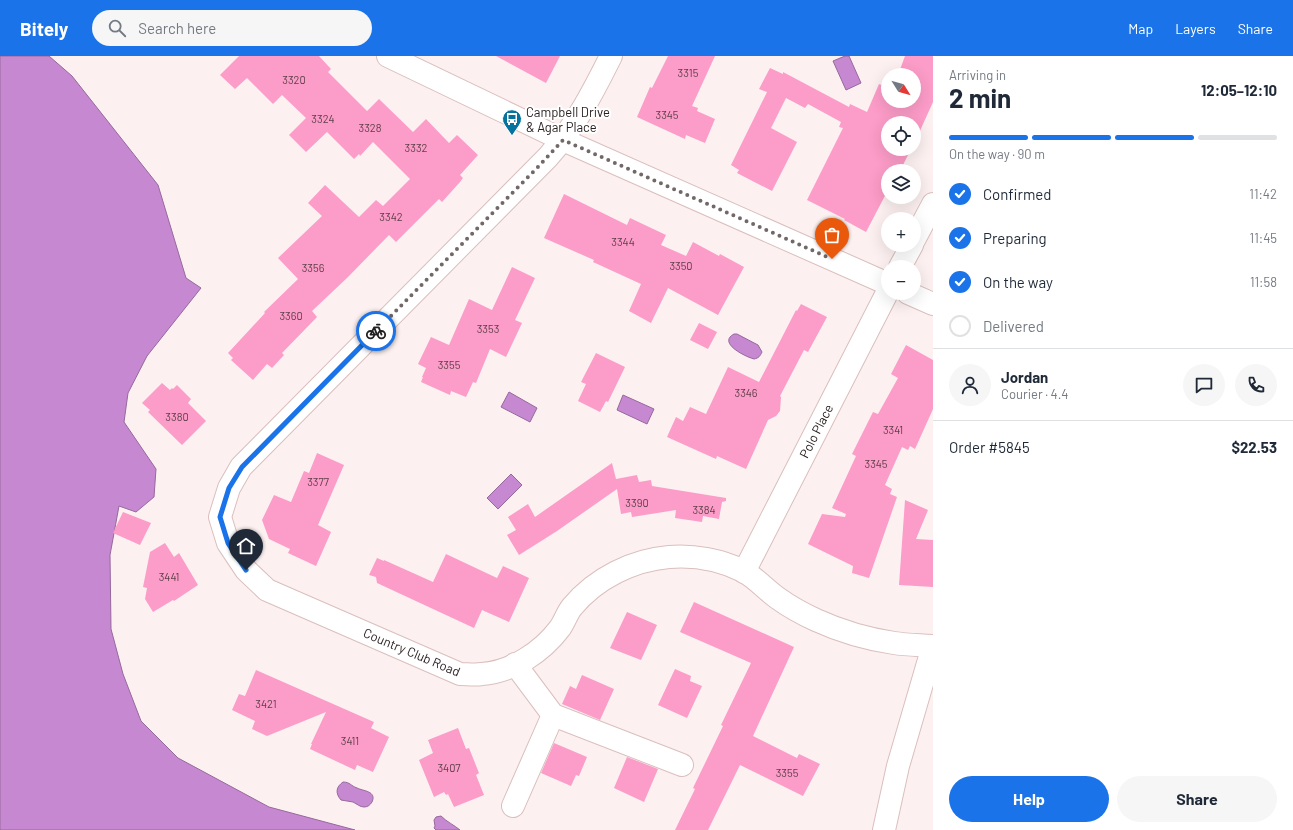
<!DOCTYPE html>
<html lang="en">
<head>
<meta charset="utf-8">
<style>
  :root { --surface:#fff; --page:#f6f6f7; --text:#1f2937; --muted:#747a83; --line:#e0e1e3; --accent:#1a73e8 }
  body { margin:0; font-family:Barlow,sans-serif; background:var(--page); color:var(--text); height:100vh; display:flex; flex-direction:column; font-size:15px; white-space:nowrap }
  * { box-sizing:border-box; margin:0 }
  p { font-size:13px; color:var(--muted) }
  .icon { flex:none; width:22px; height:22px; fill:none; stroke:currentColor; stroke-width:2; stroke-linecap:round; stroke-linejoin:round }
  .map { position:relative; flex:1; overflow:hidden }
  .details { display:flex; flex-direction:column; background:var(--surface); width:360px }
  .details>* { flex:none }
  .needle { width:26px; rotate:127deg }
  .controls { position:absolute; left:881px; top:12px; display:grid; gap:8px }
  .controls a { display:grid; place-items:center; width:40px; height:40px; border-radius:50%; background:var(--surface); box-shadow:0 4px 16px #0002; font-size:20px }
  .pin { position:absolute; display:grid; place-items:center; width:34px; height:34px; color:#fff; margin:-41px -17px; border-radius:50% 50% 50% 0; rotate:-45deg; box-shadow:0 0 4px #0007 }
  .pin .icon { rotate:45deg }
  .courier { position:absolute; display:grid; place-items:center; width:40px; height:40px; margin:-20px; border:3px solid #1a73e8; border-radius:50%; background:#fff; color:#222; box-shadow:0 1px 5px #0007 }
  .head em { font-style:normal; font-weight:700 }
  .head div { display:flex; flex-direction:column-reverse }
  .head { display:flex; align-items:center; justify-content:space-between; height:68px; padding:0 16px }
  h1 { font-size:26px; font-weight:700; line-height:30px }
  .bar { display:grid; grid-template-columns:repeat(4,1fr); gap:6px 4px; align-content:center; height:48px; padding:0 16px }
  .bar i { height:5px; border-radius:3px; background:var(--line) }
  .bar .on { background:var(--accent) }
  .bar p { grid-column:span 4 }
  .line { display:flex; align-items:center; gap:10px; padding:0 16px; border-top:1px solid var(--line) }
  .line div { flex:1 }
  .round { display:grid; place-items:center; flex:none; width:42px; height:42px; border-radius:21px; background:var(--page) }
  ol { padding:0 16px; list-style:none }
  li { display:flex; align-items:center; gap:12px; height:44px }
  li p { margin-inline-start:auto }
  li .icon { padding:4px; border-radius:50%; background:var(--accent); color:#fff; stroke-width:4 }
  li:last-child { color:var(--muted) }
  li i { width:22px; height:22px; border:2px solid var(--line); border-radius:50% }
  .action { display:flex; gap:8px; margin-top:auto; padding:8px 16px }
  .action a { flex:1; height:46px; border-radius:24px; background:var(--accent); color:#fff; font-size:16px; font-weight:700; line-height:46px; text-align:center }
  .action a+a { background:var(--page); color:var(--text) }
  header { display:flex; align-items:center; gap:24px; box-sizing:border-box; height:56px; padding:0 20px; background:var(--accent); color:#fff }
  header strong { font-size:19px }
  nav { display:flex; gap:22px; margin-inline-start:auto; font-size:14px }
  .search { width:280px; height:36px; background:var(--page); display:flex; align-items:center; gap:10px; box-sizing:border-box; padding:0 14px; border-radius:22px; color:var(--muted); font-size:15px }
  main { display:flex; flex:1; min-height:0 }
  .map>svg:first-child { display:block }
</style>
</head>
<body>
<header>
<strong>Bitely</strong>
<div class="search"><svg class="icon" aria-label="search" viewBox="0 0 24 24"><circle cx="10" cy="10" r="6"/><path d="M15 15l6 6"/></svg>Search here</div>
<nav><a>Map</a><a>Layers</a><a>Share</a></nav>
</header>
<main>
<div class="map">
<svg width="933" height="774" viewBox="0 0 933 774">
  <rect width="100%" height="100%" fill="#fcf1f0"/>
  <g fill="#c788d2" stroke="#97689c">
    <path d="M 0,0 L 49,0 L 72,20 L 158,129 L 186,222 L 201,232 L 147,300 L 128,337 L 124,366 L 156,413 L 154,441 L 136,456 L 119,450 L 110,499 L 111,573 L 123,618 L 141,665 L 178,702 L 269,751 L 355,774 L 0,774 Z"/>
    <path d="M 845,0 L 849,0 L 861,27 L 846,34 L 833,5 Z"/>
    <path d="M 734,278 L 737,278 L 758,289 L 762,296 C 760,300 759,302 754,303 C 746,301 717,287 734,278 Z"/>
    <path d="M 509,336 L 537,352 L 530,366 L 501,351 Z"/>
    <path d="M 623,339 L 654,353 L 647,368 L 617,354 Z"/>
    <path d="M 511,418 L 522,429 L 498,453 L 487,442 Z"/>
    <path d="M 343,726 C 350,726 351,730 357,732 C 363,735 377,735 372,746 C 370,749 368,751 364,751 C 360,751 357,748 353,746 C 349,745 345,745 341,744 C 335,737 336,731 343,726 Z"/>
    <path d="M 441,760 C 447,766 454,769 460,774 L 436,774 L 434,772 L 435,770 L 434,764 L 436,761 Z"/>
  </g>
  <g fill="#fc9cc8">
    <path d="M 239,0 L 319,0 L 331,13 L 328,16 L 367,55 L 379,43 L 413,76 L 426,63 L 449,87 L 457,79 L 478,99 L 460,119 L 463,122 L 460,126 L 442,146 L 439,143 L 396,186 L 389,179 L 348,221 L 312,255 L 317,261 L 282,297 L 284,299 L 272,312 L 267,308 L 253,324 L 231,304 L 233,302 L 228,297 L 265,257 L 264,256 L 298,223 L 278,202 L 322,160 L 308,147 L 325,129 L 359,161 L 376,144 L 383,150 L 410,123 L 373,86 L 360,100 L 359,98 L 354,103 L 327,76 L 306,96 L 289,79 L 306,62 L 282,39 L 273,48 L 247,22 L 235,33 L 220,19 Z"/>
    <path d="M 496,0 L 560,0 L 546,27 Z"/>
    <path d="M 668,0 L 715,0 L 692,50 L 698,52 L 697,55 L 715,63 L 705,87 L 686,79 L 685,83 L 637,61 L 650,31 L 652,32 Z"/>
    <path d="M 905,0 L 933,0 L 933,46 L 914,88 L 914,67 L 888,67 L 888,93 L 911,93 L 900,115 L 888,115 L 888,134 L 866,176 L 844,164 L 845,163 L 807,144 L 843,72 L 839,71 L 841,66 L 808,48 L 805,52 L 786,42 L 771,72 L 797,86 L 772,135 L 737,117 L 739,114 L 731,109 L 767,36 L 759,33 L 770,12 L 783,18 L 783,16 L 849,51 L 850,48 L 867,56 L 879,28 L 888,31 L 888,45 L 914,45 L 914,19 L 898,19 Z"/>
    <path d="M 564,138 L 627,169 L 630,162 L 666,179 L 661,189 L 686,200 L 693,186 L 719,200 L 720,198 L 744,211 L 718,259 L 668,232 L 651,267 L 629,255 L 641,228 L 593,206 L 594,204 L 544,182 Z"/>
    <path d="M 512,211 L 535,222 L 515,264 L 522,267 L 506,301 L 490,293 L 476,327 L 473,326 L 466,341 L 451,335 L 450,339 L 421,326 L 423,321 L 422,321 L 426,312 L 418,308 L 431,281 L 449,289 L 469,243 L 492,254 Z"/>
    <path d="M 801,248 L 827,261 L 808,296 L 804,294 L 780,340 L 781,341 L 780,355 L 776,360 L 768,364 L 746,413 L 717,400 L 716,403 L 667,381 L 676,361 L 683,365 L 690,351 L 706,358 L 728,311 L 759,326 L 796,254 L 797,255 Z"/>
    <path d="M 699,267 L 717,276 L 708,293 L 690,284 Z"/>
    <path d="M 906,289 L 933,304 L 933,353 L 915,393 L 910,390 L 908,394 L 902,391 L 885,429 L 892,433 L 890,438 L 897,441 L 869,522 L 852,517 L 853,510 L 808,488 L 822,458 L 845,461 L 846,458 L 832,452 L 856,400 L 852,398 L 873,356 L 878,358 L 898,322 L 891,318 Z"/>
    <path d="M 596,297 L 625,311 L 608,346 L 606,345 L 600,356 L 578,345 L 586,328 L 581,326 Z"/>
    <path d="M 162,327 L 170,334 L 172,332 L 173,333 L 177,329 L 191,343 L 188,347 L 206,365 L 182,389 L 148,356 L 150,354 L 142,347 Z"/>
    <path d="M 317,397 L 344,409 L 318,469 L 331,476 L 316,510 L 288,497 L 290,493 L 269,483 L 262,464 L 274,439 L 291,446 L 304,415 L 309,417 Z"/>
    <path d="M 612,407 L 616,423 L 637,419 L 639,426 L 651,424 L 652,430 L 726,442 L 726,445 L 722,446 L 719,463 L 703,460 L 702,466 L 675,462 L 676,454 L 632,461 L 631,456 L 621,458 L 617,433 L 557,475 L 519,499 L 507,479 L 516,474 L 508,461 L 528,448 L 535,461 Z"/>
    <path d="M 905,444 L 928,454 L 916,483 L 933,484 L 933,531 L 899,529 Z"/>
    <path d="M 123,456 L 151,467 L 140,489 L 113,477 Z"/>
    <path d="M 165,487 L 174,501 L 179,497 L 198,529 L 174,545 L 173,544 L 153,556 L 145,543 L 147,532 L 143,531 L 150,496 Z"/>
    <path d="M 446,498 L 497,522 L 503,510 L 529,522 L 509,566 L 482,554 L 474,572 L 377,527 L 376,521 L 369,519 L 377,502 L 384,505 L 384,504 L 433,526 Z"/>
    <path d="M 694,546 L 794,591 L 753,680 L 797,702 L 799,698 L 820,708 L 803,740 L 740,709 L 708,774 L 675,774 L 695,733 L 693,732 L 723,670 L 721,669 L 751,607 L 680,576 Z"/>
    <path d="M 627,556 L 657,569 L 641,604 L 610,592 Z"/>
    <path d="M 675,613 L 691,620 L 690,625 L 702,630 L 687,662 L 658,649 Z"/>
    <path d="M 256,614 L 374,666 L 371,672 L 389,681 L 373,716 L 357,709 L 355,714 L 310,693 L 312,688 L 311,688 L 326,656 L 267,680 L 252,673 L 255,665 L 232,654 L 239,638 L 245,640 Z"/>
    <path d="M 582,619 L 614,633 L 600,664 L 562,648 L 570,630 L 576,633 Z"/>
    <path d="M 458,672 L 466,693 L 469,692 L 479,717 L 476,719 L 484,739 L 454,751 L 448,738 L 446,739 L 444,736 L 434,741 L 419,704 L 433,697 L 428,684 Z"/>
    <path d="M 554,687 L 587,701 L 579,720 L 576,719 L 571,730 L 541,717 Z"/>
    <path d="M 627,701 L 658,713 L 644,746 L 614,732 Z"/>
  </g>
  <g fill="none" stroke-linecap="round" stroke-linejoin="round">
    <defs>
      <g id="minor">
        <path d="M 388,0 L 563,84 L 888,228"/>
        <path d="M 611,0 C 593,36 575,71 548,101 L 241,411 L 229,432 L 220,461 L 228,487 L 246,514 L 267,534 L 460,618 C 467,618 475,619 482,618 C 512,616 542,596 560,572 C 565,565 567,557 572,551 C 596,522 633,504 669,501 C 694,499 721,504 743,515 C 755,521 767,535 779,543 C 790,551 803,558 816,564 C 840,575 867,583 894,587 C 907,589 920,589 933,590"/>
        <path d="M 914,184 L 933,148"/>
        <path d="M 900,211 L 912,189"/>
        <path d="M 908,237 L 933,248"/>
        <path d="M 744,516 L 888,235"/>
        <path d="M 515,608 L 553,659 L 682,709"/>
        <path d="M 513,750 L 553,659"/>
        <path d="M 884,774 L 898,710 L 933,590"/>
      </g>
    </defs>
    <use href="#minor" stroke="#dabfbe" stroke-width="24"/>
    <use href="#minor" stroke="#fff" stroke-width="22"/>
  </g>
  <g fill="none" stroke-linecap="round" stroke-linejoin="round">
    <path stroke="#726868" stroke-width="4" stroke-dasharray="0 7.2" d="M 376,275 L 538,111 L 563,84 L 832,203"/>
    <path stroke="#1a73e8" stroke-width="5" d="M 246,514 L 228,487 L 220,461 L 229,432 L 242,411 L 376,275"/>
  </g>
  <defs>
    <symbol id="bus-pin" viewBox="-11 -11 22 30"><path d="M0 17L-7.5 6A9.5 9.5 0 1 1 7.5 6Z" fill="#06729e" stroke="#fff"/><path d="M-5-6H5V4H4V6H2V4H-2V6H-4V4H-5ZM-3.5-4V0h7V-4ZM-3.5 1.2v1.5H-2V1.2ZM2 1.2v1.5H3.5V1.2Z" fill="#fff"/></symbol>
  </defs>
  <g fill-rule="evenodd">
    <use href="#bus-pin" x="501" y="52" width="22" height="30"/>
  </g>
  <g text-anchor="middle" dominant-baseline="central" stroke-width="4" stroke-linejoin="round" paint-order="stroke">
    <g font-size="11" fill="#5d3e48">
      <text x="688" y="16">3315</text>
      <text x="294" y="23">3320</text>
      <text x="667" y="58">3345</text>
      <text x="323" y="62">3324</text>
      <text x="370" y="71">3328</text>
      <text x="416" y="91">3332</text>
      <text x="391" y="160">3342</text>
      <text x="623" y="185">3344</text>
      <text x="681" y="209">3350</text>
      <text x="313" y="211">3356</text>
      <text x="291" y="259">3360</text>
      <text x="488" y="272">3353</text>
      <text x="449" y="308">3355</text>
      <text x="746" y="336">3346</text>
      <text x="177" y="360">3380</text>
      <text x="893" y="373">3341</text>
      <text x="876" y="407">3345</text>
      <text x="318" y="425">3377</text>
      <text x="637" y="446">3390</text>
      <text x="704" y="453">3384</text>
      <text x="169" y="520">3441</text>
      <text x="266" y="647">3421</text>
      <text x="350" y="684">3411</text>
      <text x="449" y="711">3407</text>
      <text x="787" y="716">3355</text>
    </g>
    <g font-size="13" fill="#281e1e" stroke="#fff" text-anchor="start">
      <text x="526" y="56">Campbell Drive<tspan x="526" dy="15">&amp; Agar Place</tspan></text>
    </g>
    <g font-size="13" fill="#281e1e" stroke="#fff">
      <text transform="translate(816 375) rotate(-63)">Polo Place</text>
      <text transform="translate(412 596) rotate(23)">Country Club Road</text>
    </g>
  </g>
</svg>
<div class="controls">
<a><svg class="needle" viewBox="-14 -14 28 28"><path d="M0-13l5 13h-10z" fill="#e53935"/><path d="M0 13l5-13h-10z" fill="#747a83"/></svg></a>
<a><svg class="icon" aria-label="locate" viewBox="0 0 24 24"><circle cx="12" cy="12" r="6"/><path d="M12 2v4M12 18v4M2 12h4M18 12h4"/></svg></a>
<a><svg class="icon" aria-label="layers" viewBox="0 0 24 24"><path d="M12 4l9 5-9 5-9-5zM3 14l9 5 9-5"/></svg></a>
<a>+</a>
<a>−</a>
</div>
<div class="pin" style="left:832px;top:203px;background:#ea580c"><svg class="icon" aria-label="bag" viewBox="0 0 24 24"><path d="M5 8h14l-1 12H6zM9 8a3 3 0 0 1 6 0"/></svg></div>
<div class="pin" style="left:246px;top:514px;background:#1f2937"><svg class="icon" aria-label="home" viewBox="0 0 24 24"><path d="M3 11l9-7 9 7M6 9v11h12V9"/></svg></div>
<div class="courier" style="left:376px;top:275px"><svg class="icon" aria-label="bike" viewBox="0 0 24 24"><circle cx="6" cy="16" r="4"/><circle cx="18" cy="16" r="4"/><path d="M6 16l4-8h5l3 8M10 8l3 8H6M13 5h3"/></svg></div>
</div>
<section class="details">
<div class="head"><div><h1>2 min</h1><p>Arriving in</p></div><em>12:05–12:10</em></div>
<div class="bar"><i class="on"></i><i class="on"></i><i class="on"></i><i></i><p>On the way · 90 m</p></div>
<ol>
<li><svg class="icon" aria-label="check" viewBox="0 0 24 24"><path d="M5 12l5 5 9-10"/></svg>Confirmed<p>11:42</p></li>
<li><svg class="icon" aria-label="check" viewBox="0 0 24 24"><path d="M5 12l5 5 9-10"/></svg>Preparing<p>11:45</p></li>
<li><svg class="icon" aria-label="check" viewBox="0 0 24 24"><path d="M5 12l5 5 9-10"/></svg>On the way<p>11:58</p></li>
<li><i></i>Delivered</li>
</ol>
<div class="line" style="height:72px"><a class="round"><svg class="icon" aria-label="person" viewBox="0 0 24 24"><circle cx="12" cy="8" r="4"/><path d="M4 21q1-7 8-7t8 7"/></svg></a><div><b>Jordan</b><p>Courier · 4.4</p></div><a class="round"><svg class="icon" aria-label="chat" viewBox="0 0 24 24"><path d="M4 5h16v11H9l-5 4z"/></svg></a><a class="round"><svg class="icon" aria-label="phone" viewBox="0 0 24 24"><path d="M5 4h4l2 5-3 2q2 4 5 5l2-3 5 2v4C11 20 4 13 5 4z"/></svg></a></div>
<div class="line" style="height:52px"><div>Order #5845</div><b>$22.53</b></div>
<div class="action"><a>Help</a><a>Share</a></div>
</section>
</main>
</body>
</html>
